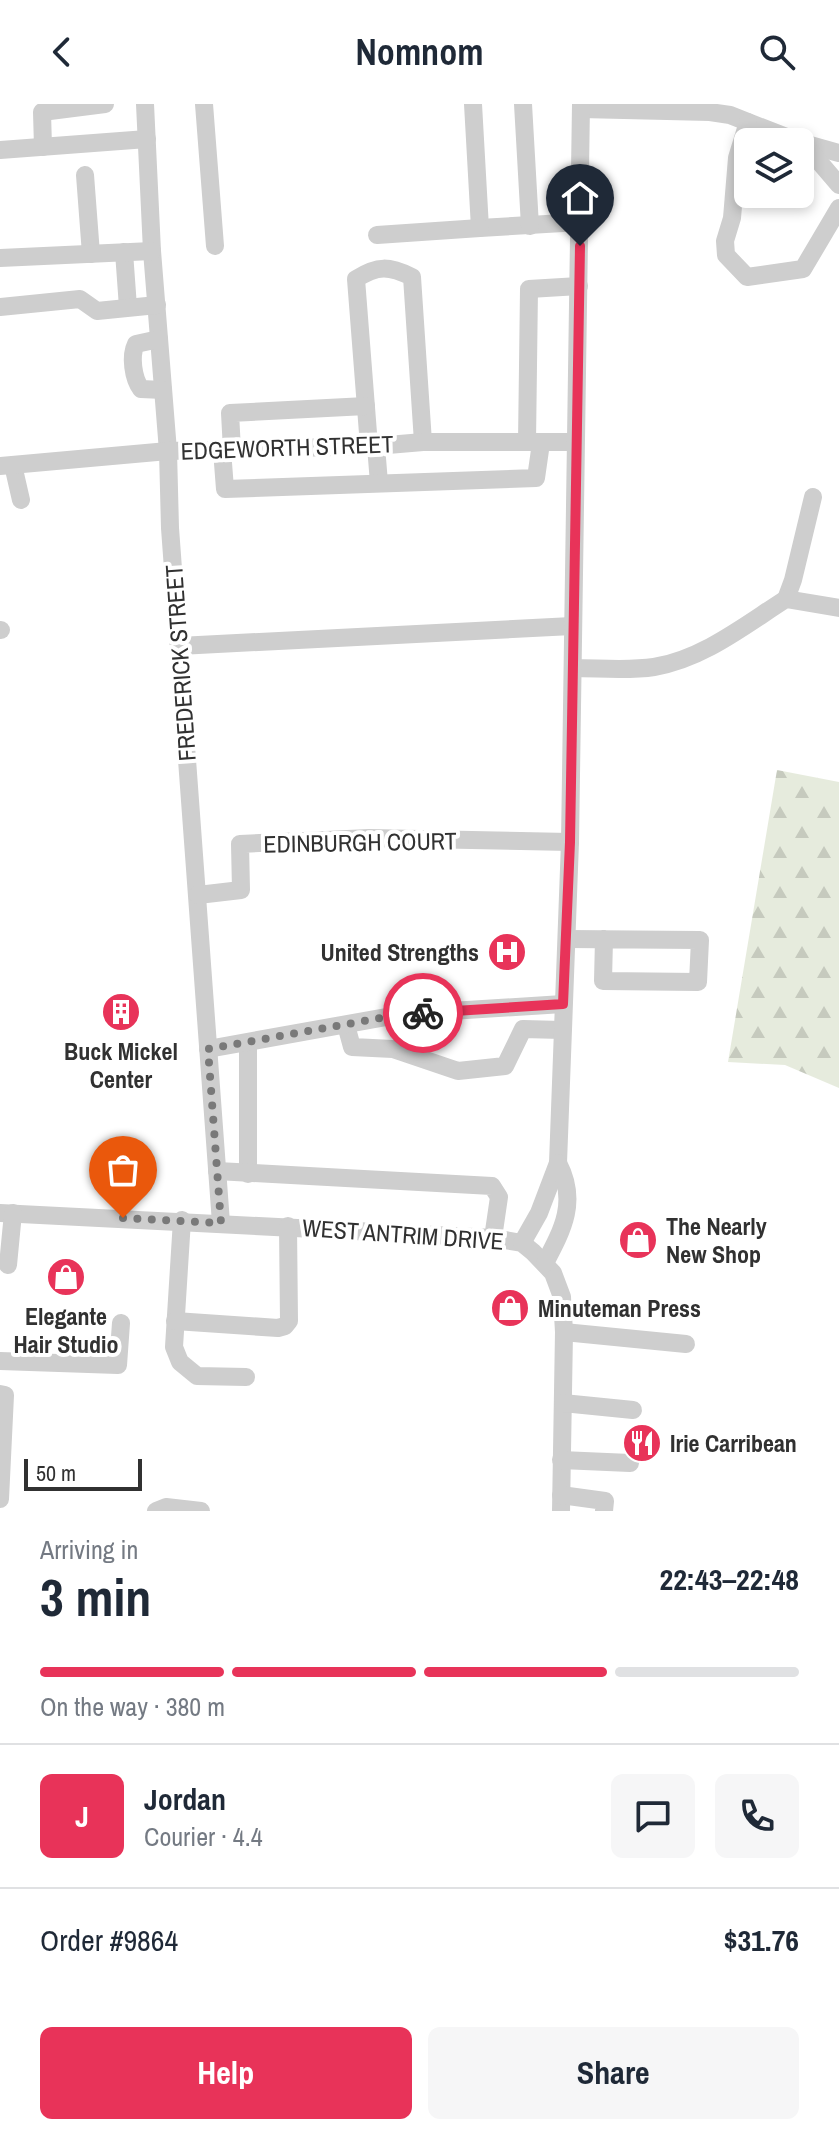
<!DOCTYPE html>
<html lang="en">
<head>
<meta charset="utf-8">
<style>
  :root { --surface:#fff; --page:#f6f6f7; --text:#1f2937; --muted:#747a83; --line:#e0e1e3; --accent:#e83359 }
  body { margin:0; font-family:"Archivo Narrow",sans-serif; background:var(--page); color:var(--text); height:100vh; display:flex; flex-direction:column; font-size:30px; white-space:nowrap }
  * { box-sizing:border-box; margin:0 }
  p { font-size:26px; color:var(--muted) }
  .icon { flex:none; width:44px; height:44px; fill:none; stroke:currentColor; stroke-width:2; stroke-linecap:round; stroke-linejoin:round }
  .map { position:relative; height:1407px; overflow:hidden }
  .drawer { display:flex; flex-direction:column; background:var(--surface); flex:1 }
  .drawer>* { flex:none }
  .buttons { position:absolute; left:734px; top:24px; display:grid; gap:16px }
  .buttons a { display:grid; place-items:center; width:80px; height:80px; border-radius:12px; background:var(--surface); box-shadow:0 4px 12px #0003; font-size:40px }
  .scale { position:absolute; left:24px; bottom:20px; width:118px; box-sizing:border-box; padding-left:8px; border:4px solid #313131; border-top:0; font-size:22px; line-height:28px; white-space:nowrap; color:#313131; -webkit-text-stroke:6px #fff; paint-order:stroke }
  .pin { position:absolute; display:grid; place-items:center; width:68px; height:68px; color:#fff; margin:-82px -34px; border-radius:50% 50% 50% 0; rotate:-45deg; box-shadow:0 0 8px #0007 }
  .pin .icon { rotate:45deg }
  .courier { position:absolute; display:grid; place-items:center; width:80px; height:80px; margin:-40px; border:6px solid #e83359; border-radius:50%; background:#fff; color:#222; box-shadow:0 2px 10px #0007 }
  .overview em { font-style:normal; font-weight:700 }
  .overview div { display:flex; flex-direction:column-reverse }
  .overview { display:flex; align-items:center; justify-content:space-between; height:136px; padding:0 40px }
  h1 { font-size:52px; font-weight:700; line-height:60px }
  .bar { display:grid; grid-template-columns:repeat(4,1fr); gap:12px 8px; align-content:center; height:96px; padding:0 40px }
  .bar i { height:10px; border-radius:6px; background:var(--line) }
  .bar .active { background:var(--accent) }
  .bar p { grid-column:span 4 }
  .line { display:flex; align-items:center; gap:20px; padding:0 40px; border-top:2px solid var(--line) }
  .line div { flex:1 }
  .round { display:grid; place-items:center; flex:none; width:84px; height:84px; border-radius:12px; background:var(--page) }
  .primary-button { display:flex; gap:16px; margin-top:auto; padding:16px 40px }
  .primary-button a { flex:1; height:92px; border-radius:12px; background:var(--accent); color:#fff; font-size:32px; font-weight:700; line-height:92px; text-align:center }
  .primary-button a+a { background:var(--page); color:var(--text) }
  header { display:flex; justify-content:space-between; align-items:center; height:104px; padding:0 40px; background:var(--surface); font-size:36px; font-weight:700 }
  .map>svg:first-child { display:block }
</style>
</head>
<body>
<header><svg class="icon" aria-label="back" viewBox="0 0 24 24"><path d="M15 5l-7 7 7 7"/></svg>Nomnom<svg class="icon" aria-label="search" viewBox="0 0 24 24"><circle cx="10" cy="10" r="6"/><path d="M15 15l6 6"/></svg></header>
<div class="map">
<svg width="839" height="1407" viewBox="0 0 839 1407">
  <defs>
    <pattern id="forest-firs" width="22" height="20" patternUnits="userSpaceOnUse" patternTransform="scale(2)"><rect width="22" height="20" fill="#e6ebdd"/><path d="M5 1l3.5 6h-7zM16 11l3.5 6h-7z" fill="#c6cabe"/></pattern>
  </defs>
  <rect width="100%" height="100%" fill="#fff"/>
  <path fill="url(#forest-firs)" d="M 777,666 L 839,678 L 839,984 L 785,961 L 728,958 Z"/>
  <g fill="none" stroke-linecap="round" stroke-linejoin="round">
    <g stroke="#cecece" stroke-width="18">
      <path d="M 145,0 L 152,147 L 168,347 L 170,424 L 221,1119"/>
      <path d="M 204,0 L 215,142"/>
      <path d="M 473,0 L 480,124 L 580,118"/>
      <path d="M 523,0 L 530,122"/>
      <path d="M 581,5 L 710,8 L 730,11 L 799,38"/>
      <path d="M 748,18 L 737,54 L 732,114 L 725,137 L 726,151 L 747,173 L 803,165 L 839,104"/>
      <path d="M 803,39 L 839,49"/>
      <path d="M 804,40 L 839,81"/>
      <path d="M 43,43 L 42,8 L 105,0"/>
      <path d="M 0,46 L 147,35"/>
      <path d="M 85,71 L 91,150"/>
      <path d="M 377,131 L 480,124"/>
      <path d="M 124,148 L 128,203"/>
      <path d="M 0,154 L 152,147"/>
      <path d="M 0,203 L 80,195 L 97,207 L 157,201"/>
      <path d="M 159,235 L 136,240 C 130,252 133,274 141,285 L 163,286"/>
      <path d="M 527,338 L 529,185 L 579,182"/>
      <path d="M 369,342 L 356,175 C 378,161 389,162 412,173 L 423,338"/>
      <path d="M 376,342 L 379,379"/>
      <path d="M 222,346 L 225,385 L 536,374 L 541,339"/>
      <path d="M 232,346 L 230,309 L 366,302"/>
      <path d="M 13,361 L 21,396"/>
      <path d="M 0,362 L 168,347 L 376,342 L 423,338 L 574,338"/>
      <path d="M 786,495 L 793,476 L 813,393"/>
      <path d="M 0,526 L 1,526"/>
      <path d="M 179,542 L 572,522"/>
      <path d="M 573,564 C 599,564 628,567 654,563 C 703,555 745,521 786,495 L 839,504"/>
      <path d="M 198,791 L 241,786 L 240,740 L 369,734 L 570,738"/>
      <path d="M 567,835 L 700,836 L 698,878 L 603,877 L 604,835"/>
      <path d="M 346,921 L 352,943 L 393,945 L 458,967 L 505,962 L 523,925 L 562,926"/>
      <path d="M 248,940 L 248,1070"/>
      <path d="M 208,945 L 403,910 L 563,900"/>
      <path d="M 217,1067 L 492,1082 L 499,1093 L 493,1134"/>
      <path d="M 0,1109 L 493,1134 L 522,1139 L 533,1148 L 553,1169 L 562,1193 L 564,1228 L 561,1407"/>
      <path d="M 182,1116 L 174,1243 L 180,1258 L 197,1272 L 246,1273"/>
      <path d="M 522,1139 L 539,1109 L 558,1059 L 570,738 L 581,0"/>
      <path d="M 545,1159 C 563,1125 578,1097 558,1059"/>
      <path d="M 8,1161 L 13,1109"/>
      <path d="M 175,1217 L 278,1224 L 285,1222 L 289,1217 L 288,1122"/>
      <path d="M 564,1228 L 686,1240"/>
      <path d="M 0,1257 L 118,1261 L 121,1219"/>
      <path d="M 0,1290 L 5,1291 L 0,1395"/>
      <path d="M 563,1299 L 633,1306"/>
      <path d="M 561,1356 L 630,1359"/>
      <path d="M 561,1391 L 605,1397 L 604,1407"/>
      <path d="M 156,1407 L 166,1403 L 201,1407"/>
    </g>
  </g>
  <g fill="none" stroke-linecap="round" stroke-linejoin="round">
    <path stroke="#797979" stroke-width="8" stroke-dasharray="0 14.4" d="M 123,1114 L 221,1119 L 208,945 L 403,910 L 423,909"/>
    <path stroke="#e83359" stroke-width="10" d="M 423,909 L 563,900 L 570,738 L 580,142"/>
  </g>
  <defs>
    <symbol id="hospital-disc" viewBox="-11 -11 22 22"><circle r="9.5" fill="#e83359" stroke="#fff"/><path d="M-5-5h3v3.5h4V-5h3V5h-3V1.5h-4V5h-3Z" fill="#fff"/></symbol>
    <symbol id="building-disc" viewBox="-11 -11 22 22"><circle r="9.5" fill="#e83359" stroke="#fff"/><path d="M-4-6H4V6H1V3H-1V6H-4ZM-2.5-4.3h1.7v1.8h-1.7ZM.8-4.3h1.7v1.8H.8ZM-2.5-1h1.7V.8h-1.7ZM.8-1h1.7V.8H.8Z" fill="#fff"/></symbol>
    <symbol id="shop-disc" viewBox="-11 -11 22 22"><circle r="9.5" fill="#e83359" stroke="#fff"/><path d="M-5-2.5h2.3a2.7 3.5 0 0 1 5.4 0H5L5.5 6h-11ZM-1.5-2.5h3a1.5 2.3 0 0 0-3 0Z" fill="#fff"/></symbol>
    <symbol id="restaurant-disc" viewBox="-11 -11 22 22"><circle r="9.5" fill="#e83359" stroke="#fff"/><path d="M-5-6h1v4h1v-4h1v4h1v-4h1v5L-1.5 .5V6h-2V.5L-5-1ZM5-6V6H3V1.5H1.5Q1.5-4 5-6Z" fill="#fff"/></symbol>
  </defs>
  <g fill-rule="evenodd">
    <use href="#hospital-disc" x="485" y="826" width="44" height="44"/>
    <use href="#building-disc" x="99" y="886" width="44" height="44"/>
    <use href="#shop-disc" x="616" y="1114" width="44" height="44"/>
    <use href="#shop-disc" x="44" y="1151" width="44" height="44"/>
    <use href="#shop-disc" x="488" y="1182" width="44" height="44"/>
    <use href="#restaurant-disc" x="620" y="1317" width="44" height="44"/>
  </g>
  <g text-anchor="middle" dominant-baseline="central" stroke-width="8" stroke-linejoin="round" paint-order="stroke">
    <g font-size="24" fill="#313131" stroke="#fff">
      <text transform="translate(287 343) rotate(-2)">EDGEWORTH STREET</text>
      <text transform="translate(180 559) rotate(-94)">FREDERICK STREET</text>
      <text transform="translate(360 738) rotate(-1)">EDINBURGH COURT</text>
      <text transform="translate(403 1130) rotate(4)">WEST ANTRIM DRIVE</text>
    </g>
    <g font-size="24" font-weight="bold" fill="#313131" stroke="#fff" text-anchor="start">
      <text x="479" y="848" text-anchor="end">United Strengths</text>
      <text x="121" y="947" text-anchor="middle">Buck Mickel<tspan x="121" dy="28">Center</tspan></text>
      <text x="666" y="1122">The Nearly<tspan x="666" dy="28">New Shop</tspan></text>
      <text x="538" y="1204">Minuteman Press</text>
      <text x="66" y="1212" text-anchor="middle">Elegante<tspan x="66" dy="28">Hair Studio</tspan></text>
      <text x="670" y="1339">Irie Carribean</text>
    </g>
  </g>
</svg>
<div class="buttons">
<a><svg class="icon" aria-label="layers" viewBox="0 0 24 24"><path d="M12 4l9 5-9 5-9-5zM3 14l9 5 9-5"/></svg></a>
</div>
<div class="scale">50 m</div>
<div class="pin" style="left:123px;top:1114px;background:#ea580c"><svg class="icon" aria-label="bag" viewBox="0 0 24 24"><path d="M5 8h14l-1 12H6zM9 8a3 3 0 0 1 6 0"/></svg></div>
<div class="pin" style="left:580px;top:142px;background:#1f2937"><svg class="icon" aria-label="home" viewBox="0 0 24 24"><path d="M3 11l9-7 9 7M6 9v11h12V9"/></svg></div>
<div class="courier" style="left:423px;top:909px"><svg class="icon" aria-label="bike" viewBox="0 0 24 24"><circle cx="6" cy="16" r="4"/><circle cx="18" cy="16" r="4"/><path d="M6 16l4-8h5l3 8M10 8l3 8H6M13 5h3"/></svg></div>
</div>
<section class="drawer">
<div class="overview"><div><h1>3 min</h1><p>Arriving in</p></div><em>22:43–22:48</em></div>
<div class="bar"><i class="active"></i><i class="active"></i><i class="active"></i><i></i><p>On the way · 380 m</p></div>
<div class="line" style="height:144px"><b class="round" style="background:var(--accent);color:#fff">J</b><div><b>Jordan</b><p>Courier · 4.4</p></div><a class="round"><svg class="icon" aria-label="chat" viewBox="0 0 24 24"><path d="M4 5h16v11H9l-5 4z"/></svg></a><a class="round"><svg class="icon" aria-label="phone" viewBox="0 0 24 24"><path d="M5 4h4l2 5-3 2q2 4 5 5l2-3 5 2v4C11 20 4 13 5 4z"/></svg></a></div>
<div class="line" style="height:104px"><div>Order #9864</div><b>$31.76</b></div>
<div class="primary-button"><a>Help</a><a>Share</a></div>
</section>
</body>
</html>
